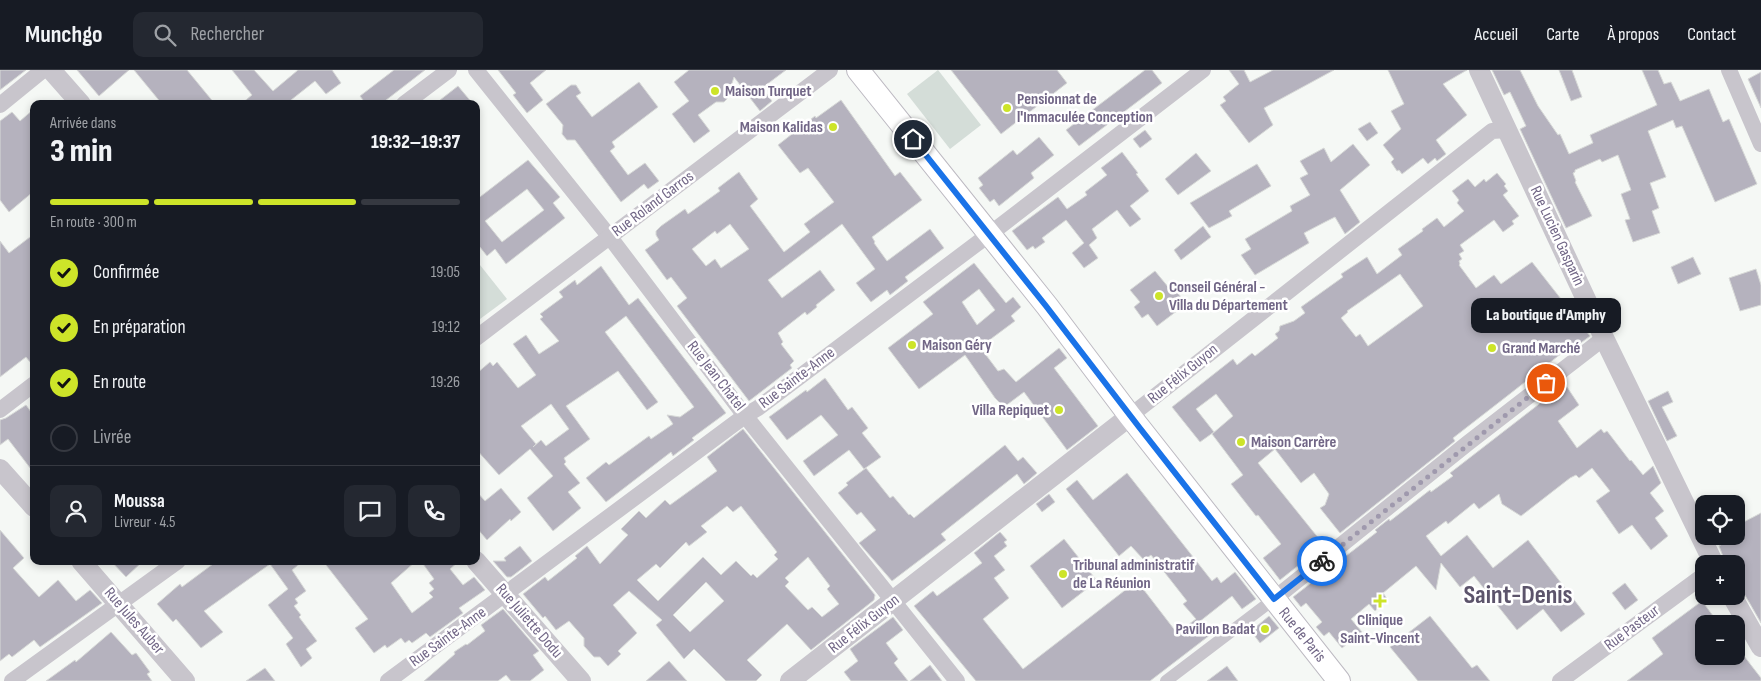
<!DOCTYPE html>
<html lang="fr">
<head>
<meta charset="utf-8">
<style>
  :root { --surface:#171b24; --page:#242831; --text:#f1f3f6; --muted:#9ea1a6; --line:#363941; --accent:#cde429 }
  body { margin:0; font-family:"Sofia Sans Condensed",sans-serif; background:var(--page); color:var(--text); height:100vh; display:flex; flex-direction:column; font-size:19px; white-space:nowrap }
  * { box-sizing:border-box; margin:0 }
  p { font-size:16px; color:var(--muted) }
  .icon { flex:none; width:28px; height:28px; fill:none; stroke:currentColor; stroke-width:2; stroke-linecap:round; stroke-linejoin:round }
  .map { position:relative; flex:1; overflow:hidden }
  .drawer { position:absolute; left:30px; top:30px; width:450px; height:465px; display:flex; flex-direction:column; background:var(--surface); border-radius:10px; box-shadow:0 2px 8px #0003 }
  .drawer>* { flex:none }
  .buttons { position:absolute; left:1695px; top:425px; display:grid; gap:10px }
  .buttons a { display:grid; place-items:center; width:50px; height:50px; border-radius:10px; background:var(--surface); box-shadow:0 2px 8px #0003; font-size:25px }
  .pin { position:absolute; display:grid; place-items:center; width:42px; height:42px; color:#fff; margin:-21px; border:2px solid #fff; border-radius:50%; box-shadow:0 1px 5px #0007 }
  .courier { position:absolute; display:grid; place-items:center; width:50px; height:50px; margin:-25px; border:4px solid #1a73e8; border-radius:50%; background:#fff; color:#222; box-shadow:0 1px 6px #0007 }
  .bubble { position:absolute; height:35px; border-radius:10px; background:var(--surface); box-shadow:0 2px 8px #0003; font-size:16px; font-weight:800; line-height:35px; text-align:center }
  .overview em { font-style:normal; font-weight:800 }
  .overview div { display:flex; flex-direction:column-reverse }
  .overview { display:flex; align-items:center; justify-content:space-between; height:85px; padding:0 20px }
  h1 { font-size:32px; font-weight:800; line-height:38px }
  .bar { display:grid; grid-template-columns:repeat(4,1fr); gap:8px 5px; align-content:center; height:60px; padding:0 20px }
  .bar i { height:6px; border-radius:4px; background:var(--line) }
  .bar .current { background:var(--accent) }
  .bar p { grid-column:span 4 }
  .line { display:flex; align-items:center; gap:12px; padding:0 20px; border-top:1px solid var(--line) }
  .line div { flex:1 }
  .round { display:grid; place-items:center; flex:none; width:52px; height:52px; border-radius:10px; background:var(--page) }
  ol { padding:0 20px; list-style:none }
  li { display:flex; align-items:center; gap:15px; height:55px }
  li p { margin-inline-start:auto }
  li .icon { padding:5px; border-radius:50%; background:var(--accent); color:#111; stroke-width:4 }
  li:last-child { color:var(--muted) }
  li i { width:28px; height:28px; border:2px solid var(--line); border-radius:50% }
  header { display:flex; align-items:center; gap:30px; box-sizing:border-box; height:70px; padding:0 25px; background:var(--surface); border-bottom:1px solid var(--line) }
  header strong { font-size:24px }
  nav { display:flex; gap:28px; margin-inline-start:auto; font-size:18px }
  .search { width:350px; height:45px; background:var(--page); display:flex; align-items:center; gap:12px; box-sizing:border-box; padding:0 18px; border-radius:10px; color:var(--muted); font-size:19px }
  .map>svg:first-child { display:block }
</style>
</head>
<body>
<header>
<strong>Munchgo</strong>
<div class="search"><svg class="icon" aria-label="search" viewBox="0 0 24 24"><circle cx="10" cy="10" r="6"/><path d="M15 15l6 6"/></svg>Rechercher</div>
<nav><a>Accueil</a><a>Carte</a><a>À propos</a><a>Contact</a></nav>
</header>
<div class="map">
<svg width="1761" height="611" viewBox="0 0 1761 611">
  <rect width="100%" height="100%" fill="#f5f8f5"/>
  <g fill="#d4ddd8">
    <path d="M 938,0 L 981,55 L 950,79 L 907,24 Z"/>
    <path d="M 476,190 L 507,229 L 480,249 L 476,245 Z"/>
  </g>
  <g fill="#b5b2be" stroke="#d7d9d7" fill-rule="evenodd">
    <path d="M 0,0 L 26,0 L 0,20 Z"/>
    <path d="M 77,0 L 129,0 L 99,26 Z"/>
    <path d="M 134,0 L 187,0 L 215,34 L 162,34 Z"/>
    <path d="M 232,0 L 254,0 L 273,21 L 298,0 L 332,0 L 341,13 L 326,24 L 315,11 L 286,34 L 241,34 L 252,25 Z"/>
    <path d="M 394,0 L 425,0 L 381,34 L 366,34 L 360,26 Z"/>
    <path d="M 498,0 L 546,0 L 530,13 L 543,30 L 527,43 L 513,25 L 516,23 Z"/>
    <path d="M 689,0 L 786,0 L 762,18 L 772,31 L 760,41 L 734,7 L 727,29 L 724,32 L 716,32 L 698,45 L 710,61 L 694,73 L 672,44 L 689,31 L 674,12 Z"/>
    <path d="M 951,0 L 1057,0 L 1067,13 L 1001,64 Z"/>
    <path d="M 1145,0 L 1152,0 L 1162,13 L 1079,76 L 1066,60 Z"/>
    <path d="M 1229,0 L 1244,0 L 1250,12 L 1273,0 L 1334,0 L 1264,38 L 1273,55 L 1249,73 L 1220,35 L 1226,31 L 1223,27 L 1239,14 Z"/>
    <path d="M 1388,0 L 1467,0 L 1443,14 L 1467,45 L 1436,70 L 1446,84 L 1437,91 L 1435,88 L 1428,94 L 1423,88 L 1402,104 L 1399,100 L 1397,101 L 1391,92 L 1394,89 L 1383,75 L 1401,59 L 1391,41 L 1404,34 Z"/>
    <path d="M 1492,0 L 1520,0 L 1538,36 L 1558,65 L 1560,64 L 1569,84 L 1593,73 L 1590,65 L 1657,35 L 1642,0 L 1658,0 L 1664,14 L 1671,12 L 1680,31 L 1709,19 L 1723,52 L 1729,49 L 1757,114 L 1715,132 L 1682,56 L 1676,58 L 1673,50 L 1648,61 L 1666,107 L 1650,113 L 1659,138 L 1652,141 L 1660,163 L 1633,172 L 1625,150 L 1630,149 L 1621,124 L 1631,120 L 1618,85 L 1602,92 L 1600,89 L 1575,100 L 1575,102 L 1573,103 L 1576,111 L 1575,112 L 1592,146 L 1566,158 L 1520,59 L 1526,56 L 1510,22 L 1504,25 Z"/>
    <path d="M 1559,0 L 1572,0 L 1582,27 L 1571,31 Z"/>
    <path d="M 1761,2 L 1761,38 L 1748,9 Z"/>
    <path d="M 639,12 L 658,37 L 612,72 L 615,77 L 610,81 L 628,105 L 645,93 L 659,111 L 648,119 L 644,114 L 621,132 L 575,70 L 567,70 L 562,64 L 563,55 L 546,34 L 571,15 L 576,15 L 581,23 L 576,26 L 592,47 Z"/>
    <path d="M 458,16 L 473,34 L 435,34 Z"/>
    <path d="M 841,30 L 895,106 L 900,102 L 922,130 L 872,167 L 875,172 L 874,173 L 887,191 L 930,159 L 944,178 L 905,207 L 908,211 L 890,225 L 887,220 L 871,232 L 856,213 L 875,199 L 842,154 L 768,210 L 782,228 L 820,200 L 835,220 L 816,235 L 817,237 L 807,245 L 805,242 L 778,263 L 783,272 L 781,274 L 794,291 L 790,295 L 792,298 L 749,331 L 677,236 L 687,228 L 671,207 L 667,210 L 645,180 L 659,170 L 656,165 L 656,161 L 661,156 L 685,139 L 688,144 L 720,121 L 718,118 L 739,102 L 758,129 L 750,136 L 784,182 L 810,162 L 804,154 L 834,132 L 808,98 L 800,103 L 778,75 L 815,46 L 816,48 ZM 730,154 L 749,179 L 721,198 L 715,189 L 706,196 L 692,179 L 715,161 L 717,164 Z"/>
    <path d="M 34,39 L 34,121 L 9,142 L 0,130 L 0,51 L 12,42 L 20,51 Z"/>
    <path d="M 1370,52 L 1378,63 L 1367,71 L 1358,59 Z"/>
    <path d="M 1145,60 L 1152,69 L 1140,78 L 1133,69 Z"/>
    <path d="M 1039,67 L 1054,85 L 1031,103 L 1034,108 L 999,136 L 994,129 L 990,132 L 979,118 L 983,115 L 978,108 L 1013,80 L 1017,85 Z"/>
    <path d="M 1353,74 L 1370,95 L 1340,120 L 1360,152 L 1345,164 L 1335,147 L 1325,152 L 1304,163 L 1309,173 L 1255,205 L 1241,185 L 1251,179 L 1245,169 L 1292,141 L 1290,136 L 1310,125 L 1300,108 L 1308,104 L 1300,91 L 1324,78 L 1331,92 Z"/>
    <path d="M 1122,82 L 1138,103 L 1136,104 L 1149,121 L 1130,136 L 1141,149 L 1130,157 L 1117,140 L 1092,159 L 1097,168 L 1089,175 L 1098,188 L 1084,198 L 1072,183 L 1084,173 L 1066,150 L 1042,168 L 1045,172 L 1035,179 L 1033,176 L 1027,180 L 1012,161 L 1058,127 L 1067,139 L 1087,125 L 1085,122 L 1107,105 L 1101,98 Z"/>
    <path d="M 1196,83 L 1211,101 L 1178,125 L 1165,109 Z"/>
    <path d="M 528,90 L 560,127 L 553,133 L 565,148 L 506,194 L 495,179 L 487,186 L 476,172 L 476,130 ZM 527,119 L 544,140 L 502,172 L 485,151 Z"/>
    <path d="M 1257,94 L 1271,116 L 1229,141 L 1232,146 L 1209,158 L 1190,133 Z"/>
    <path d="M 1497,103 L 1506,114 L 1504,116 L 1508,121 L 1503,125 L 1519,146 L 1512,151 L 1514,154 L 1503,162 L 1494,150 L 1460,175 L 1464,181 L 1459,184 L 1462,189 L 1459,191 L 1460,194 L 1459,195 L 1476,218 L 1494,205 L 1501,214 L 1532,192 L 1590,266 L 1578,275 L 1576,272 L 1511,323 L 1453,368 L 1455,371 L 1340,463 L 1320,438 L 1325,435 L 1329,424 L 1314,403 L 1301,413 L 1275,379 L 1258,393 L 1324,475 L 1280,510 L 1263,488 L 1281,474 L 1258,445 L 1256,446 L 1231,414 L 1243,405 L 1212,364 L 1233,346 L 1216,324 L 1196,339 L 1214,362 L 1200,372 L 1172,337 L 1233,289 L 1237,295 L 1252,283 L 1255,286 L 1278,268 L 1275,264 L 1279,261 L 1280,256 L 1294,251 L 1305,243 L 1301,237 L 1343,207 L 1341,204 L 1367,187 L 1377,204 L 1402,185 L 1398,179 L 1423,161 L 1422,159 L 1437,148 L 1444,157 L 1464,141 L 1457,133 L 1459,130 L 1452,121 L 1468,109 L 1475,117 L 1484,109 L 1486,112 ZM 1400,204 L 1423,236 L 1368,276 L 1360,264 L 1356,267 L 1341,248 L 1348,242 L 1347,241 Z"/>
    <path d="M 1203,156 L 1211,167 L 1181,190 L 1174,180 Z"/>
    <path d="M 34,164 L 34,297 L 26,287 L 0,307 L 0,171 L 9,183 Z"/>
    <path d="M 1693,187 L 1701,204 L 1678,214 L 1671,197 Z"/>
    <path d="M 974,193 L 1006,233 L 1013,227 L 1021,237 L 1011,246 L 1015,251 L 980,277 L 998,301 L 1004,299 L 1016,312 L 1059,278 L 1067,288 L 1054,298 L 1098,356 L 1067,380 L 1024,322 L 1004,337 L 995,328 L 965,285 L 919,319 L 888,278 L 933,244 L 923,232 ZM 979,219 L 995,240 L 977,255 L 962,232 Z"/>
    <path d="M 601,196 L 629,235 L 638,228 L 726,343 L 692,368 L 694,370 L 673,386 L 671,382 L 606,432 L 586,408 L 606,392 L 609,395 L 649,366 L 651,369 L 673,354 L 667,345 L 680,347 L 694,337 L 626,246 L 605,262 L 658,332 L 647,340 L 618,301 L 566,336 L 590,369 L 564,388 L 566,392 L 564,394 L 580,413 L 568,422 L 581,438 L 553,461 L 527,428 L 553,406 L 530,379 L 499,405 L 476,379 L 476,304 L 490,292 L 493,296 L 497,292 L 518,318 L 536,305 L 513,274 L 526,265 L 539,284 L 559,271 L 540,249 L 543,247 L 540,244 L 563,227 L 559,222 L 575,210 L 577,215 ZM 551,334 L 569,359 L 546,376 L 541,370 L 533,377 L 536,374 L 521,356 Z"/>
    <path d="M 1756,199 L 1761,215 L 1761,235 L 1740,241 L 1729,208 Z"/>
    <path d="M 1155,201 L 1169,218 L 1172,215 L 1186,234 L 1157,256 L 1148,244 L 1142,248 L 1134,237 L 1140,232 L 1130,220 Z"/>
    <path d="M 825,308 L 848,340 L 852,337 L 868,358 L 862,363 L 881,387 L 864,399 L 849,380 L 814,406 L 803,391 L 838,365 L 821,345 L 787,370 L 769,347 L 806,320 L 807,322 Z"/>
    <path d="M 1565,314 L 1579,335 L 1558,351 L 1577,378 L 1601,359 L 1604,363 L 1607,361 L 1630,391 L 1631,390 L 1643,405 L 1653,396 L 1661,413 L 1650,423 L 1664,441 L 1655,448 L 1668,466 L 1651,480 L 1632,455 L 1619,464 L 1596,431 L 1610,421 L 1592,398 L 1579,408 L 1576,405 L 1570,408 L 1521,446 L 1502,434 L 1499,424 L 1479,439 L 1474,433 L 1448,454 L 1446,451 L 1426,466 L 1441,486 L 1467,465 L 1493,498 L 1528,470 L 1585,544 L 1561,562 L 1543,539 L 1517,560 L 1474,506 L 1460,517 L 1441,493 L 1436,520 L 1416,496 L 1383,523 L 1388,530 L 1375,541 L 1369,534 L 1351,549 L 1362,562 L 1342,578 L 1329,562 L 1324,566 L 1316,557 L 1322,552 L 1306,533 L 1301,537 L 1293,527 L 1377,462 L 1375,460 L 1389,449 L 1390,451 L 1430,420 L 1431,422 L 1453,406 L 1450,403 Z"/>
    <path d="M 1668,321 L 1673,332 L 1662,337 L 1677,366 L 1667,371 L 1648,331 Z"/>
    <path d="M 26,335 L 34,346 L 34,403 L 8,369 L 0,375 L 0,350 L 6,348 Z"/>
    <path d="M 743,359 L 875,525 L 874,530 L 811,580 L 787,554 L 747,590 L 762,605 L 756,611 L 726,611 L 694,579 L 684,589 L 656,555 L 662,550 L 629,521 L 613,535 L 637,563 L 618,581 L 621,584 L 608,596 L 600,587 L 594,587 L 584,576 L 584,568 L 569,551 L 556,560 L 545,546 L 543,548 L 523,524 L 545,507 L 548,511 L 577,488 L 575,486 L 587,476 L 600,494 L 628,465 L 621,459 L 639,441 L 646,448 L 665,430 L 670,435 L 717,401 L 707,387 ZM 727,436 L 733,442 L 741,436 L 777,482 L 774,485 L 778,489 L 757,508 L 753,504 L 751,506 L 736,491 L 721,505 L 703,487 L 658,531 L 637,510 L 656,494 L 660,498 L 686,472 L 689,476 L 707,462 L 701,456 ZM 808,487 L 830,516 L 827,519 L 839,534 L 822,547 L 812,537 L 808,540 L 785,516 L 789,512 L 785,508 ZM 706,512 L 724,531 L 690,562 L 673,545 Z"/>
    <path d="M 1005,375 L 1018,391 L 1023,387 L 1037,403 L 1024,414 L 1017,404 L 941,464 L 946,470 L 892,511 L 859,473 L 876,460 L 861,442 L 857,445 L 838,423 L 848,415 L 846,413 L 866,398 L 890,428 L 893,426 L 909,445 L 910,444 L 914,448 Z"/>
    <path d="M 1127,403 L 1212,511 L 1217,507 L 1221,513 L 1235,502 L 1256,529 L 1242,539 L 1232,526 L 1199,552 L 1210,565 L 1150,611 L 976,611 L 914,536 L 933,521 L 937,526 L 982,493 L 974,483 L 1000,462 L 1007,470 L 1004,472 L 1007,476 L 994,486 L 1005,500 L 994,508 L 1009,528 L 983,549 L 1023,599 L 1137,511 L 1177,563 L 1196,549 L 1183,534 L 1187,531 L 1151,485 L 1144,490 L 1131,476 L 1119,486 L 1066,419 L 1077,410 L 1093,430 Z"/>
    <path d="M 501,418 L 521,442 L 511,451 L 510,449 L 487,470 L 476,457 L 476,421 L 485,431 Z"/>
    <path d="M 1049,424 L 1055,432 L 1042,442 L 1036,434 Z"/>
    <path d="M 1761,443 L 1761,553 L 1742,520 L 1736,514 L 1736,494 L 1726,494 L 1719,476 L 1736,466 L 1736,456 Z"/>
    <path d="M 0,460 L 24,488 L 13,498 L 39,527 L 58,510 L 76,531 L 90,520 L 102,533 L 40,577 L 34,570 L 12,587 L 9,584 L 0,591 Z"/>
    <path d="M 1064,469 L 1097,511 L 1062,538 L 1030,496 Z"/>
    <path d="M 520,476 L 532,491 L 511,507 L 507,507 L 493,491 L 506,491 L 504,488 Z"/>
    <path d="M 111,491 L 143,491 L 126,507 Z"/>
    <path d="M 217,491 L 303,491 L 292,500 L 306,521 L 295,529 L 298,533 L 294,536 L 301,545 L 299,547 L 317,571 L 306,579 L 312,588 L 301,597 L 286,574 L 293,568 L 268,535 L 288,519 L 270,494 L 204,541 L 223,562 L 201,578 L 176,549 L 173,552 L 157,534 L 180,514 L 182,517 Z"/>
    <path d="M 323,491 L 416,491 L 391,513 L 412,543 L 433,527 L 429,523 L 434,519 L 429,513 L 434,509 L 421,491 L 459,491 L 450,499 L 463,515 L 474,507 L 485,520 L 459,538 L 463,543 L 430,567 L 426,563 L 412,573 L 409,570 L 405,573 L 401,568 L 387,578 L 385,575 L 374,583 L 355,558 L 368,549 Z"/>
    <path d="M 1625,513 L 1638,530 L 1625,540 L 1612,523 Z"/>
    <path d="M 1702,531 L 1719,554 L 1704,554 L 1704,586 L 1744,586 L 1761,608 L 1761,611 L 1627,611 L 1663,584 L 1652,568 Z"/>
    <path d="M 503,539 L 539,581 L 533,585 L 544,600 L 530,611 L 511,611 L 506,605 L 498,611 L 424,611 L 455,584 L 454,582 L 466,574 L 467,575 L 485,561 L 481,555 Z"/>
    <path d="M 1269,546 L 1279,558 L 1260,573 L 1251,561 Z"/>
    <path d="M 1430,546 L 1472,598 L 1477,595 L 1490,611 L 1418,611 L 1390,577 Z"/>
    <path d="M 893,547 L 903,560 L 886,573 L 898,589 L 894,593 L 908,611 L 851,611 L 844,602 L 858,591 L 850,579 Z"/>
    <path d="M 111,562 L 132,585 L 136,583 L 150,602 L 147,604 L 152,611 L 46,611 L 75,590 L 76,592 Z"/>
    <path d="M 669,591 L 687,611 L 646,611 Z"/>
    <path d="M 930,595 L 942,611 L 910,611 Z"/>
    <path d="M 1227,596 L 1238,611 L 1207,611 Z"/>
    <path d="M 265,598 L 275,611 L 246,611 Z"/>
  </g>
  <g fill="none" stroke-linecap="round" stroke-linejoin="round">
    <defs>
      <path id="secondary" d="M 858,0 L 1047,236 L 1130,346 L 1339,611"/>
    </defs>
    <use href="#secondary" stroke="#bdbac2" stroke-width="24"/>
    <path stroke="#c8c5cc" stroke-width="12" d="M 1166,611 L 1274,529"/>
    <g stroke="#c8c5cc" stroke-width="16">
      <path d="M 476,0 L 609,166 L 739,338 L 957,611"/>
      <path d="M 1729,0 L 1761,74"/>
      <path d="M 404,34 L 449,0"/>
      <path d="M 0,35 L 43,0"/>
      <path d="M 476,268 L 830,0"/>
      <path d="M 0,340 L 34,314"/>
      <path d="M 1130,346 L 1492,61 L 1507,60"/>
      <path d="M 1274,529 L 1468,373 L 1604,268"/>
      <path d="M 12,611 L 178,491"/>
      <path d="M 388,611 L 746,345 L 758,338 L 999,157 L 1203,0"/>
      <path d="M 1560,611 L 1704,505"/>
    </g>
    <g stroke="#c8c5cc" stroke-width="20">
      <path d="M 51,0 L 81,34"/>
      <path d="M 1479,0 L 1604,268 L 1714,494"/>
      <path d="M 0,399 L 34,437"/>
      <path d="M 81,491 L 185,611"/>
      <path d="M 476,491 L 581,611"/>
      <path d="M 1732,526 L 1761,577"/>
      <path d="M 790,611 L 1130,346"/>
    </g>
    <use href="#secondary" stroke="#fff" stroke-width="22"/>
  </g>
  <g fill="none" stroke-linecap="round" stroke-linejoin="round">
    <path stroke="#9f99ad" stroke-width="5" stroke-dasharray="0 9" d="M 1322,491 L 1546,313"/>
    <path stroke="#1a73e8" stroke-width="6" d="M 913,69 L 1046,236 L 1139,357 L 1274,529 L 1322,491"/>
  </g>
  <g fill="#cde429" stroke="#fff" stroke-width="2">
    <circle cx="715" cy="21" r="5"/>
    <circle cx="1007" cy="38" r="5"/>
    <circle cx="833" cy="57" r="5"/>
    <circle cx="1159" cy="226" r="5"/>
    <circle cx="912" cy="275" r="5"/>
    <circle cx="1492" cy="278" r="5"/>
    <circle cx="1059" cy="340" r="5"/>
    <circle cx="1241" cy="372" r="5"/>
    <circle cx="1063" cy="504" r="5"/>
    <path d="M1377.5 523.5h5v5h5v5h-5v5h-5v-5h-5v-5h5z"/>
    <circle cx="1265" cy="559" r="5"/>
  </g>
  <g text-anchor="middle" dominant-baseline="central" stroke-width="5" stroke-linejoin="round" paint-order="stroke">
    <g font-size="16" font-weight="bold" fill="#716686" stroke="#fff" text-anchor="start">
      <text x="725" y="21">Maison Turquet</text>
      <text x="1017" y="29">Pensionnat de<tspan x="1017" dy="18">l'Immaculée Conception</tspan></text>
      <text x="823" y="57" text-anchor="end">Maison Kalidas</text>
      <text x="1169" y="217">Conseil Général -<tspan x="1169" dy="18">Villa du Département</tspan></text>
      <text x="922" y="275">Maison Géry</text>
      <text x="1502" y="278">Grand Marché</text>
      <text x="1049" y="340" text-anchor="end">Villa Repiquet</text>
      <text x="1251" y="372">Maison Carrère</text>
      <text x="1073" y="495">Tribunal administratif<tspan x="1073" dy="18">de La Réunion</tspan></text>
      <text x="1380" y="550" text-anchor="middle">Clinique<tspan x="1380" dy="18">Saint-Vincent</tspan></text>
      <text x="1255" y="559" text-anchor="end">Pavillon Badat</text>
    </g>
    <g font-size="16" fill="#716686" stroke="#fff">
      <text transform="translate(653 134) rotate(-37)">Rue Roland Garros</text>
      <text transform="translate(1557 166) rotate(65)">Rue Lucien Gasparin</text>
      <text transform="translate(1183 304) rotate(-39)">Rue Félix Guyon</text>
      <text transform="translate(716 306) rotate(52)">Rue Jean Chatel</text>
      <text transform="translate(797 308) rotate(-37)">Rue Sainte-Anne</text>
      <text transform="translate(134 551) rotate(49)">Rue Jules Auber</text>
      <text transform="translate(529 551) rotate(49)">Rue Juliette Dodu</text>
      <text transform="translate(864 554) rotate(-38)">Rue Félix Guyon</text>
      <text transform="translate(1632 558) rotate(-37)">Rue Pasteur</text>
      <text transform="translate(1302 565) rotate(51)">Rue de Paris</text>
      <text transform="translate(448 567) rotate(-36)">Rue Sainte-Anne</text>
    </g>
    <g font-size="26" font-weight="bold" fill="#5c546b" stroke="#fff">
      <text x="1518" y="525">Saint-Denis</text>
    </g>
  </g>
</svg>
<div class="buttons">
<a><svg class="icon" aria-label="locate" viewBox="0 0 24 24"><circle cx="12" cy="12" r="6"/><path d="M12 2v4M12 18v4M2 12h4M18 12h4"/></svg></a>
<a>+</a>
<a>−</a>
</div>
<div class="pin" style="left:1546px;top:313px;background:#ea580c"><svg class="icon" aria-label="bag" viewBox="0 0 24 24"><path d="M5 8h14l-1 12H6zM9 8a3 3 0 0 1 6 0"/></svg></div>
<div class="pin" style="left:913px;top:69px;background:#1f2937"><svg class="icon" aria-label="home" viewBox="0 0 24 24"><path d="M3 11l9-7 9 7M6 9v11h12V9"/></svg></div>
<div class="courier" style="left:1322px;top:491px"><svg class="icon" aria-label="bike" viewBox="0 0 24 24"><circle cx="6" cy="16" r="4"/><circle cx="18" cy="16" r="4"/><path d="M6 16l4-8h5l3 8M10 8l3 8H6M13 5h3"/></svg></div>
<div class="bubble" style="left:1471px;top:228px;width:150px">La boutique d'Amphy</div>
<section class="drawer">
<div class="overview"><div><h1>3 min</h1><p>Arrivée dans</p></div><em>19:32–19:37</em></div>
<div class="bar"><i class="current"></i><i class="current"></i><i class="current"></i><i></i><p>En route · 300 m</p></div>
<ol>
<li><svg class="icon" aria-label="check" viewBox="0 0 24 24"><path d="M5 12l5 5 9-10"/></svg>Confirmée<p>19:05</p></li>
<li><svg class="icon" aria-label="check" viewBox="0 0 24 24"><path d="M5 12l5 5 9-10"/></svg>En préparation<p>19:12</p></li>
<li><svg class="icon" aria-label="check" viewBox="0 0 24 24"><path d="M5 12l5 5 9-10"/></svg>En route<p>19:26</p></li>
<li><i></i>Livrée</li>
</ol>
<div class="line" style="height:90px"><a class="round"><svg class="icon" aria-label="person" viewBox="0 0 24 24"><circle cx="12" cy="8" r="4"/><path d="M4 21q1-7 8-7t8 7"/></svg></a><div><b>Moussa</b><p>Livreur · 4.5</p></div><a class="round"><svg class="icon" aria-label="chat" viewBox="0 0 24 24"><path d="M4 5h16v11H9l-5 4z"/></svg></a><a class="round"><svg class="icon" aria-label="phone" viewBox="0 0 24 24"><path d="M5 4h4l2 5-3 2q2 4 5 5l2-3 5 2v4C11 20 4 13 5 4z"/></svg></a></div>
</section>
</div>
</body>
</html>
